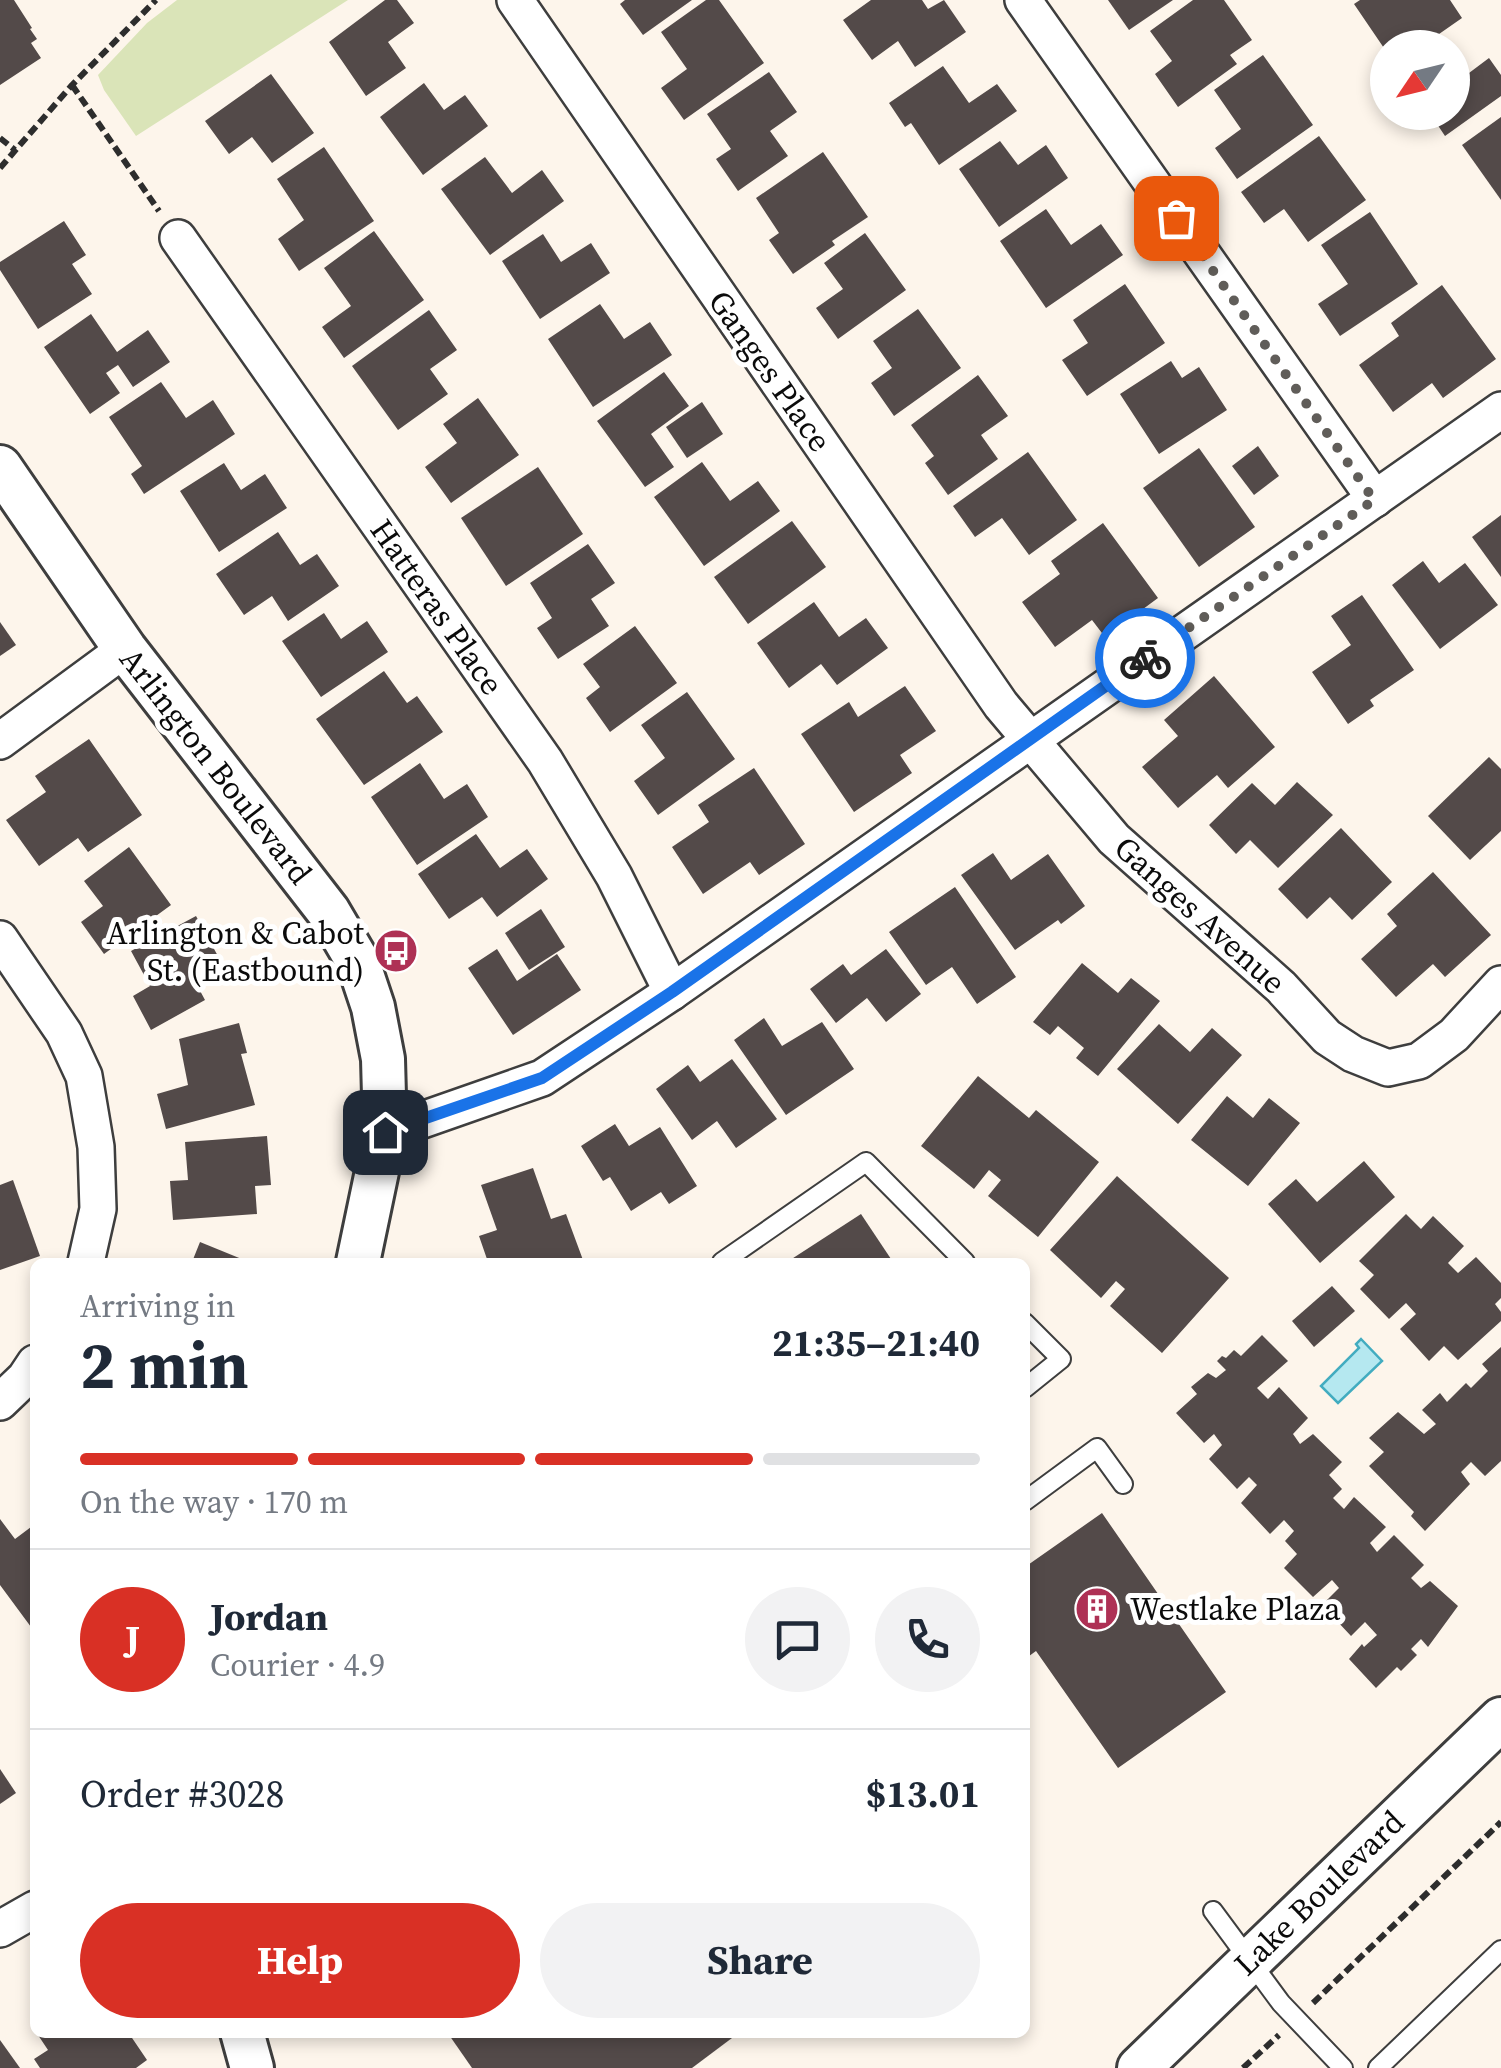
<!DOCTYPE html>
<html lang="en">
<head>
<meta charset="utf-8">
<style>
  :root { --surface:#fff; --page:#f2f2f3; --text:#1f2937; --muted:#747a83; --line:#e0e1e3; --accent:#d93025 }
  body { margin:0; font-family:"Source Serif 4",serif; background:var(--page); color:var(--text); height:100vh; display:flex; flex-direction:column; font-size:38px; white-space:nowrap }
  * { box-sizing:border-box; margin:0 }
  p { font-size:32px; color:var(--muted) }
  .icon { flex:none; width:55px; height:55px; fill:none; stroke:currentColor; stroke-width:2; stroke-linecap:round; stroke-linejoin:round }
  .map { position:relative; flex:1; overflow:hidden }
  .details { position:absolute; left:30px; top:1258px; width:1000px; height:780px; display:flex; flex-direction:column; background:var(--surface); border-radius:15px; box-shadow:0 5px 15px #0003 }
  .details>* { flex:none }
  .needle { width:65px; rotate:235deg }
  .fabs { position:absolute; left:1370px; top:30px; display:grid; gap:20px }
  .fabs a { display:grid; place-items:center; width:100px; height:100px; border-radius:50%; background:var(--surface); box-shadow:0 5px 15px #0003; font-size:50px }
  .pin { position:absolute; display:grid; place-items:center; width:85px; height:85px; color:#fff; margin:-42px; border-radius:20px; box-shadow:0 5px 15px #0006 }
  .courier { position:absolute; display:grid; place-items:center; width:100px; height:100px; margin:-50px; border:8px solid #1a73e8; border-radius:50%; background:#fff; color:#222; box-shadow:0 2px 12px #0007 }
  .head em { font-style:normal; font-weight:700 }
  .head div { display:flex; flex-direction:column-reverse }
  .head { display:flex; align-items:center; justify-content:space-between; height:170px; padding:0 50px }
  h1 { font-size:65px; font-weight:700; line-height:75px }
  .bar { display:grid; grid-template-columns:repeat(4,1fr); gap:15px 10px; align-content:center; height:120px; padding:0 50px }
  .bar i { height:12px; border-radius:8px; background:var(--line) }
  .bar .selected { background:var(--accent) }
  .bar p { grid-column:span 4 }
  .line { display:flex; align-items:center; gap:25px; padding:0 50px; border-top:2px solid var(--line) }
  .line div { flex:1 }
  .round { display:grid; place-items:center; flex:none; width:105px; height:105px; border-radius:52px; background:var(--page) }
  .cta { display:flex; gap:20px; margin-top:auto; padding:20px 50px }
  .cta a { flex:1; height:115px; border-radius:60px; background:var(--accent); color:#fff; font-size:40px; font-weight:700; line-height:115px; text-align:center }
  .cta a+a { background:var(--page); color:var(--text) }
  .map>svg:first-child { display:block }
</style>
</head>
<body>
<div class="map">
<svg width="1501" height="2068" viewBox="0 0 1501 2068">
  <rect width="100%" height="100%" fill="#fdf5eb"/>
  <path fill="#dae4b8" d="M 177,0 L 348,0 L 136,136 L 104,90 L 98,75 L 147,23 Z"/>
  <path fill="#b5e8f0" stroke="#42acc0" stroke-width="2.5" d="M 1361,1339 L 1382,1361 L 1338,1403 L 1321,1386 L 1359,1348 L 1356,1344 Z"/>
  <g fill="#534a49">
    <path d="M 0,0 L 14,0 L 32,28 L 30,29 L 37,39 L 31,43 L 41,58 L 0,85 Z"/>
    <path d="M 385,0 L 397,0 L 414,23 L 388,42 L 406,68 L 366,96 L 329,42 Z"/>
    <path d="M 625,0 L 692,0 L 643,35 L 620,4 Z"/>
    <path d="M 706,0 L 719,0 L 764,63 L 684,120 L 661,88 L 687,69 L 661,32 Z"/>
    <path d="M 871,0 L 922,0 L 928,9 L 944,0 L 966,32 L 915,67 L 898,41 L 872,60 L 843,20 Z"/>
    <path d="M 1108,0 L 1173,0 L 1129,30 Z"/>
    <path d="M 1193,0 L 1224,0 L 1252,40 L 1230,55 L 1237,64 L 1178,107 L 1155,74 L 1172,61 L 1150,31 Z"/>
    <path d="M 1360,0 L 1450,0 L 1462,18 L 1419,48 L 1388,48 L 1388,54 L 1354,4 Z"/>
    <path d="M 1263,55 L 1313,125 L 1237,179 L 1215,148 L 1241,129 L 1214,90 Z"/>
    <path d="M 1489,58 L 1501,75 L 1501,96 L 1445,136 L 1429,112 L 1452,112 L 1452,59 L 1465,76 Z"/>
    <path d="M 943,66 L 969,103 L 997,84 L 1017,111 L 939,165 L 911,123 L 905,127 L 889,103 Z"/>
    <path d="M 769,72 L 797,112 L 770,131 L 788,156 L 738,191 L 716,159 L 731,149 L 707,114 Z"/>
    <path d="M 271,74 L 314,133 L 272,163 L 252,137 L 229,154 L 205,121 Z"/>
    <path d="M 424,83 L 444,110 L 465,95 L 488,126 L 423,175 L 380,117 Z"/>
    <path d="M 1501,117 L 1501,200 L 1462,145 Z"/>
    <path d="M 1319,136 L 1366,200 L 1308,242 L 1284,209 L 1264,223 L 1241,192 Z"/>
    <path d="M 1000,141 L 1018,165 L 1046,145 L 1068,178 L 999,227 L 959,169 Z"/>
    <path d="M 324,147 L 374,221 L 299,271 L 278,239 L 304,220 L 277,179 Z"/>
    <path d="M 823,152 L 868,217 L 832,241 L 835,245 L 793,274 L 769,240 L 779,233 L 756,198 Z"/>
    <path d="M 485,157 L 512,193 L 542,170 L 564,201 L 490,255 L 441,189 Z"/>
    <path d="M 1046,209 L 1071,245 L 1101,224 L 1123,255 L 1046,308 L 1000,241 Z"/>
    <path d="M 1370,212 L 1418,284 L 1340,336 L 1318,304 L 1348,284 L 1321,245 Z"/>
    <path d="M 64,221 L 86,255 L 72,264 L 92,294 L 38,329 L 0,270 L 0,262 Z"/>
    <path d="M 374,231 L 424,300 L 344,358 L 322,327 L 351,306 L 324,268 Z"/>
    <path d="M 865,233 L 906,290 L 838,339 L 816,308 L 843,289 L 824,263 Z"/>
    <path d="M 543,234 L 561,262 L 591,243 L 610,273 L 540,319 L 502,261 Z"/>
    <path d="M 1125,284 L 1165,343 L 1087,396 L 1062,360 L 1088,343 L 1073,320 Z"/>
    <path d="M 1442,285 L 1496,359 L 1443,398 L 1432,383 L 1393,412 L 1359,365 L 1399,336 L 1391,323 Z"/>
    <path d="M 600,304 L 624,339 L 650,322 L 672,355 L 593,407 L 548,339 Z"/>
    <path d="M 918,309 L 961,368 L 894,416 L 871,383 L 892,368 L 873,341 Z"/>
    <path d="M 429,310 L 457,350 L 430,369 L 448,394 L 398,430 L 352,366 Z"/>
    <path d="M 91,314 L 117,352 L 148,330 L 170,362 L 133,387 L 118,365 L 106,373 L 120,393 L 90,414 L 44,347 Z"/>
    <path d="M 1171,361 L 1182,378 L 1199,367 L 1227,410 L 1159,454 L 1120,394 Z"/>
    <path d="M 664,372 L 689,406 L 651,434 L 674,467 L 645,487 L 597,421 Z"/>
    <path d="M 978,375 L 1008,416 L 981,435 L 998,459 L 948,495 L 925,463 L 934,456 L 911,425 Z"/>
    <path d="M 161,382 L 186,418 L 213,400 L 235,434 L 144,494 L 131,474 L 142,466 L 109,417 Z"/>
    <path d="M 478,398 L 519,455 L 451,503 L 425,467 L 457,443 L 443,424 Z"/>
    <path d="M 702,402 L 723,434 L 687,458 L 666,427 Z"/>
    <path d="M 1258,446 L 1279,476 L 1254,495 L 1232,466 Z"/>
    <path d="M 1199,448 L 1255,527 L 1199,567 L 1143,488 Z"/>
    <path d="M 1028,452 L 1077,520 L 1029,555 L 1002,518 L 975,537 L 953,506 Z"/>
    <path d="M 702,462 L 730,501 L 758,481 L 780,511 L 704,566 L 654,497 Z"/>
    <path d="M 224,463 L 241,490 L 265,474 L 287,508 L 219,552 L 180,491 Z"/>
    <path d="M 538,467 L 583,534 L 506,586 L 461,518 Z"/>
    <path d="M 1501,515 L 1501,577 L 1472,537 Z"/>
    <path d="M 792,521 L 826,567 L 748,624 L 714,577 Z"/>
    <path d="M 1103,523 L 1158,598 L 1105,637 L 1092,620 L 1055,647 L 1022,602 L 1060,574 L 1051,561 Z"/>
    <path d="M 278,532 L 300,565 L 317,554 L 339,586 L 288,621 L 272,596 L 244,615 L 216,574 Z"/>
    <path d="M 588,544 L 615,583 L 591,599 L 609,626 L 558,659 L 537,628 L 552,618 L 530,583 Z"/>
    <path d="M 1423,561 L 1439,583 L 1465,563 L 1498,605 L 1440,649 L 1392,585 Z"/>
    <path d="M 1362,595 L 1414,670 L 1370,700 L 1374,706 L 1348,724 L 1312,672 L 1351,645 L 1331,616 Z"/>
    <path d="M 814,602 L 839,637 L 866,618 L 888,648 L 837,685 L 821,664 L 789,688 L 757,643 Z"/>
    <path d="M 324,613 L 341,639 L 367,621 L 388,652 L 321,697 L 282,641 Z"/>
    <path d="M 0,622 L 16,645 L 0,656 Z"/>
    <path d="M 635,626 L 677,683 L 610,732 L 586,698 L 600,687 L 583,664 Z"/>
    <path d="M 384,671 L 407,703 L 417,696 L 443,732 L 364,785 L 316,719 Z"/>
    <path d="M 1214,676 L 1275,747 L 1228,788 L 1217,775 L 1178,808 L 1142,767 L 1178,736 L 1164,720 Z"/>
    <path d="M 905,686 L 936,731 L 900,755 L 912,773 L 854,812 L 801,734 L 849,702 L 858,717 Z"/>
    <path d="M 687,692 L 735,759 L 658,815 L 634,781 L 665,758 L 641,725 Z"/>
    <path d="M 89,739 L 142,815 L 88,852 L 78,838 L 39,866 L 6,820 L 46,792 L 35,776 Z"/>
    <path d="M 1489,757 L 1501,769 L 1501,831 L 1470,860 L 1428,816 Z"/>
    <path d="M 420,763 L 444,799 L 467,784 L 488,817 L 417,865 L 371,797 Z"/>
    <path d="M 754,768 L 805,844 L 759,875 L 750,862 L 703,894 L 672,847 L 709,822 L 698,805 Z"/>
    <path d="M 1297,782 L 1333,815 L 1278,868 L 1250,840 L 1236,854 L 1209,825 L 1252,783 L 1275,805 Z"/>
    <path d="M 1341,828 L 1392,882 L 1352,920 L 1330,897 L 1307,919 L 1278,889 Z"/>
    <path d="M 476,834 L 500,868 L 527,849 L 548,879 L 497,917 L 482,897 L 449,919 L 418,874 Z"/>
    <path d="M 129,847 L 171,905 L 104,954 L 81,922 L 103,906 L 84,881 Z"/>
    <path d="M 993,853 L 1011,880 L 1048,854 L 1085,906 L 1061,924 L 1058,920 L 1015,950 L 961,875 Z"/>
    <path d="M 1433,872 L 1491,935 L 1445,977 L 1433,964 L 1396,997 L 1361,959 L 1397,926 L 1387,914 Z"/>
    <path d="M 955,887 L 1016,977 L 977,1004 L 952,967 L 926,985 L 889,932 Z"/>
    <path d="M 541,909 L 565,947 L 529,970 L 505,933 Z"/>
    <path d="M 196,916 L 219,958 L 191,974 L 205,1000 L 151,1030 L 133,996 L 150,986 L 131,951 Z"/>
    <path d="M 497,949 L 517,981 L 557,954 L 581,990 L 513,1035 L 468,968 Z"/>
    <path d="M 886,949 L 921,994 L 886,1022 L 867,998 L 836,1023 L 810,989 L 843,964 L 851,975 Z"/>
    <path d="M 1082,963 L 1118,993 L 1131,978 L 1160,1001 L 1098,1076 L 1076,1058 L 1084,1048 L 1058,1026 L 1050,1035 L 1033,1022 Z"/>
    <path d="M 764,1018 L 782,1046 L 822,1022 L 854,1069 L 786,1115 L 734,1040 Z"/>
    <path d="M 239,1023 L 247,1053 L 241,1054 L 255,1105 L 166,1129 L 157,1094 L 188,1085 L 179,1039 Z"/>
    <path d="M 1159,1024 L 1190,1052 L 1212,1028 L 1242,1055 L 1178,1124 L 1117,1069 Z"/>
    <path d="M 732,1059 L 777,1119 L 736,1148 L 717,1121 L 692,1140 L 656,1089 L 688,1065 L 700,1082 Z"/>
    <path d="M 978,1076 L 1029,1118 L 1036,1110 L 1099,1162 L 1038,1237 L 988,1196 L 1001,1180 L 989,1170 L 974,1189 L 921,1146 Z"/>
    <path d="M 1227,1096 L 1253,1118 L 1269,1098 L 1300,1123 L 1248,1186 L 1191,1140 Z"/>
    <path d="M 615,1124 L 629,1146 L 660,1127 L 697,1186 L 669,1204 L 661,1192 L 631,1211 L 610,1177 L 603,1181 L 581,1146 Z"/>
    <path d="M 267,1136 L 271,1185 L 255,1186 L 257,1214 L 173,1220 L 170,1181 L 188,1180 L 185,1142 Z"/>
    <path d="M 1364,1161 L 1395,1197 L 1320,1263 L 1268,1204 L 1296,1179 L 1317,1202 Z"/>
    <path d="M 533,1168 L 551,1219 L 566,1214 L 583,1260 L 575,1262 L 488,1262 L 479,1236 L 497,1230 L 481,1185 Z"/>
    <path d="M 1117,1176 L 1229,1278 L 1162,1353 L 1110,1306 L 1125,1289 L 1116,1281 L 1101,1298 L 1050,1250 Z"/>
    <path d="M 13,1180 L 40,1256 L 0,1270 L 0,1185 Z"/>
    <path d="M 861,1214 L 893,1262 L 787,1262 Z"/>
    <path d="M 1406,1214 L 1421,1229 L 1433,1216 L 1464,1246 L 1448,1263 L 1458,1273 L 1476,1257 L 1501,1283 L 1501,1298 L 1495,1304 L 1501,1312 L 1501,1321 L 1458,1360 L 1444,1346 L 1429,1361 L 1400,1329 L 1416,1314 L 1406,1303 L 1389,1319 L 1360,1289 L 1374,1275 L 1359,1261 Z"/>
    <path d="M 200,1242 L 249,1262 L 192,1262 Z"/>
    <path d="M 1332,1286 L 1355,1311 L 1314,1347 L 1292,1321 Z"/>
    <path d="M 1262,1335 L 1288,1361 L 1257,1388 L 1268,1399 L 1279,1387 L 1308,1418 L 1293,1434 L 1300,1444 L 1313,1434 L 1342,1462 L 1329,1475 L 1342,1489 L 1333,1498 L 1344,1509 L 1354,1497 L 1386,1527 L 1370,1543 L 1377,1552 L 1394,1535 L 1424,1565 L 1411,1578 L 1421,1588 L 1430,1581 L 1458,1606 L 1428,1647 L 1421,1639 L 1411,1649 L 1417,1655 L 1401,1671 L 1397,1667 L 1376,1688 L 1349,1659 L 1362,1644 L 1364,1647 L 1377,1635 L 1365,1622 L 1351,1636 L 1322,1605 L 1339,1588 L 1332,1580 L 1313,1597 L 1284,1568 L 1297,1554 L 1285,1541 L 1294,1531 L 1284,1520 L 1270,1534 L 1241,1503 L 1257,1485 L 1249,1477 L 1237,1489 L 1209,1459 L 1222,1445 L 1214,1434 L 1204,1443 L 1176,1413 L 1197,1394 L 1191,1387 L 1208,1373 L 1216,1378 L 1226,1370 L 1217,1361 L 1222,1356 L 1226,1358 L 1234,1350 L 1241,1356 Z"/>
    <path d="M 1501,1347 L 1501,1461 L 1485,1476 L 1471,1462 L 1461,1472 L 1470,1484 L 1425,1531 L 1411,1516 L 1414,1512 L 1369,1466 L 1384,1452 L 1369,1438 L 1398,1412 L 1424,1434 L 1436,1424 L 1422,1410 L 1440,1393 L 1447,1402 L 1466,1383 L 1471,1388 L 1488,1371 L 1482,1364 Z"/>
    <path d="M 1102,1513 L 1226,1692 L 1118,1768 L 1036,1651 L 1025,1659 L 1025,1567 Z"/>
    <path d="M 0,1519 L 15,1539 L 35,1524 L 35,1624 L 31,1627 L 0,1585 Z"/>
    <path d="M 0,1769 L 16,1793 L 0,1804 Z"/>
    <path d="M 36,2032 L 128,2032 L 147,2060 L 136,2068 L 40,2068 L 34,2059 L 48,2050 Z"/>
    <path d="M 447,2032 L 740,2032 L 692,2068 L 472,2068 Z"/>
    <path d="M 0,2040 L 20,2068 L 0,2068 Z"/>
  </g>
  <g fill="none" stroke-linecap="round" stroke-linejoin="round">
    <defs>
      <g id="service">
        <path d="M 722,1262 L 866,1162 L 965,1262"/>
        <path d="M 1025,1323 L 1061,1359 L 1025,1388"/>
        <path d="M 1025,1501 L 1097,1448 L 1123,1484"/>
        <path d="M 1213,1911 L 1281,2003 L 1343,2068"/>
        <path d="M 1378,2068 L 1501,1950"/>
      </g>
      <g id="minor">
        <path d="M 515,0 L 1001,705 L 1114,839 L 1281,987 L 1327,1037 L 1353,1054 L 1388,1068 L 1419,1061 L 1454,1035 L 1501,984"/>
        <path d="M 1023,0 L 1375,499"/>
        <path d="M 178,238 L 545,761 L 614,876 L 672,992"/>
        <path d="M 0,741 L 125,649"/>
        <path d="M 0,939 L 64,1033 L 84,1076 L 96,1147 L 98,1209 L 86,1262"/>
        <path d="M 385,1133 L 542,1078 L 672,992 L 1501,410"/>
        <path d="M 0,1402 L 25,1378 L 35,1363"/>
        <path d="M 0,1929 L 35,1909"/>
      </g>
      <g id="tertiary">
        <path d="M 0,467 L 125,649 L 328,911 L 358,962 L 373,1007 L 383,1059 L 385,1133 L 358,1262"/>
        <path d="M 242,2032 L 252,2068"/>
        <path d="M 1139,2068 L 1501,1719"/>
      </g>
    </defs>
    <use href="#service" stroke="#3e3e3e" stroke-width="22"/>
    <use href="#minor" stroke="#3e3e3e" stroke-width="40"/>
    <use href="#tertiary" stroke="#3e3e3e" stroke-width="48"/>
    <g stroke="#2d2d2d" stroke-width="6" stroke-dasharray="10 5" stroke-linecap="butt">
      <path d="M 72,85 L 159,211"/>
      <path d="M 0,138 L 15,150"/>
      <path d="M 0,168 L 72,85 L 156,0"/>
      <path d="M 1313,2003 L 1501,1822"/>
      <path d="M 1243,2068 L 1279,2035"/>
    </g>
    <use href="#service" stroke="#fff" stroke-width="18"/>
    <use href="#minor" stroke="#fff" stroke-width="35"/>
    <use href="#tertiary" stroke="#fff" stroke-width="42"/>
  </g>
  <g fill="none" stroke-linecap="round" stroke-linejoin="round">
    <path stroke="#605d59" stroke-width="10" stroke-dasharray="0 18" d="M 1145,658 L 1374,500 L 1176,218"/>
    <path stroke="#1a73e8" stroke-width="12" d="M 385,1132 L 542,1078 L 672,992 L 1145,658"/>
  </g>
  <defs>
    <symbol id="bus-disc" viewBox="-11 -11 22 22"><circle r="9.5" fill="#ae3155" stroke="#fff"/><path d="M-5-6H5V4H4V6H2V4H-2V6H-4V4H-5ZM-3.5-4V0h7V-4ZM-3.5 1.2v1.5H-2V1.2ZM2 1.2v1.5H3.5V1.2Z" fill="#fff"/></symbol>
    <symbol id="building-disc" viewBox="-11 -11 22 22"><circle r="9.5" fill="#ae3155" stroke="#fff"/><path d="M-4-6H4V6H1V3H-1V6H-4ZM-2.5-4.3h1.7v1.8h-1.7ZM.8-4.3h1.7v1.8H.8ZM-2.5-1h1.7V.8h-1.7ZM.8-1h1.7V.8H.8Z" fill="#fff"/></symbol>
  </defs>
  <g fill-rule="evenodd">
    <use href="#bus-disc" x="371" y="926" width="50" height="50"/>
    <use href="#building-disc" x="1072" y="1584" width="50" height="50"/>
  </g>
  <g text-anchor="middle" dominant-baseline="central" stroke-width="10" stroke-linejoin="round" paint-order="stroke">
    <g font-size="32" fill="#0b0b0b" stroke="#fff">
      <text transform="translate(770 371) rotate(55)">Ganges Place</text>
      <text transform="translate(437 607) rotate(55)">Hatteras Place</text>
      <text transform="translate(216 766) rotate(52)">Arlington Boulevard</text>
      <text transform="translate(1200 915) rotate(42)">Ganges Avenue</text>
      <text transform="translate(1319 1893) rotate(-44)">Lake Boulevard</text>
    </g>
    <g font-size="32" fill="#0b0b0b" stroke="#fff" text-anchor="end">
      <text x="364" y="933">Arlington &amp; Cabot<tspan x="364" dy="37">St. (Eastbound)</tspan></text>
      <text x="1130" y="1609" text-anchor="start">Westlake Plaza</text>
    </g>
  </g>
</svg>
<div class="fabs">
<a><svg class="needle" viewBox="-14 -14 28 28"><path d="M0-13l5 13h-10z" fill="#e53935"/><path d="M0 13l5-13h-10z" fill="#747a83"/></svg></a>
</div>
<div class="pin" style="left:1176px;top:218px;background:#ea580c"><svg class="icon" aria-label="bag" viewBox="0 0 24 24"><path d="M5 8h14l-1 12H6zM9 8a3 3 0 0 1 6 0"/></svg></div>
<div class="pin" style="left:385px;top:1132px;background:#1f2937"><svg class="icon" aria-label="home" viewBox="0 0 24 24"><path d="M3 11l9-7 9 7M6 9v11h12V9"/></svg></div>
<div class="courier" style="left:1145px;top:658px"><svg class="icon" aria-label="bike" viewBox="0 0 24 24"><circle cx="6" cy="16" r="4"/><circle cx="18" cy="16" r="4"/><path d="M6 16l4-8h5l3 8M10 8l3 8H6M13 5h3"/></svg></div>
<section class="details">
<div class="head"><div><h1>2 min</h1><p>Arriving in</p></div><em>21:35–21:40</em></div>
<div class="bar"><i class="selected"></i><i class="selected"></i><i class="selected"></i><i></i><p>On the way · 170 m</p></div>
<div class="line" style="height:180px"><b class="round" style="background:var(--accent);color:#fff">J</b><div><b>Jordan</b><p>Courier · 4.9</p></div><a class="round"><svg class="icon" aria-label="chat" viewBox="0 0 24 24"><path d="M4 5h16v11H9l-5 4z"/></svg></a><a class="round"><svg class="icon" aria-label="phone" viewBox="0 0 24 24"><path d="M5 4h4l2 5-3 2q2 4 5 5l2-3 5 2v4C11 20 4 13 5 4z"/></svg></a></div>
<div class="line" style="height:130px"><div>Order #3028</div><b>$13.01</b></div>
<div class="cta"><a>Help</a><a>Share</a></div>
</section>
</div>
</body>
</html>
